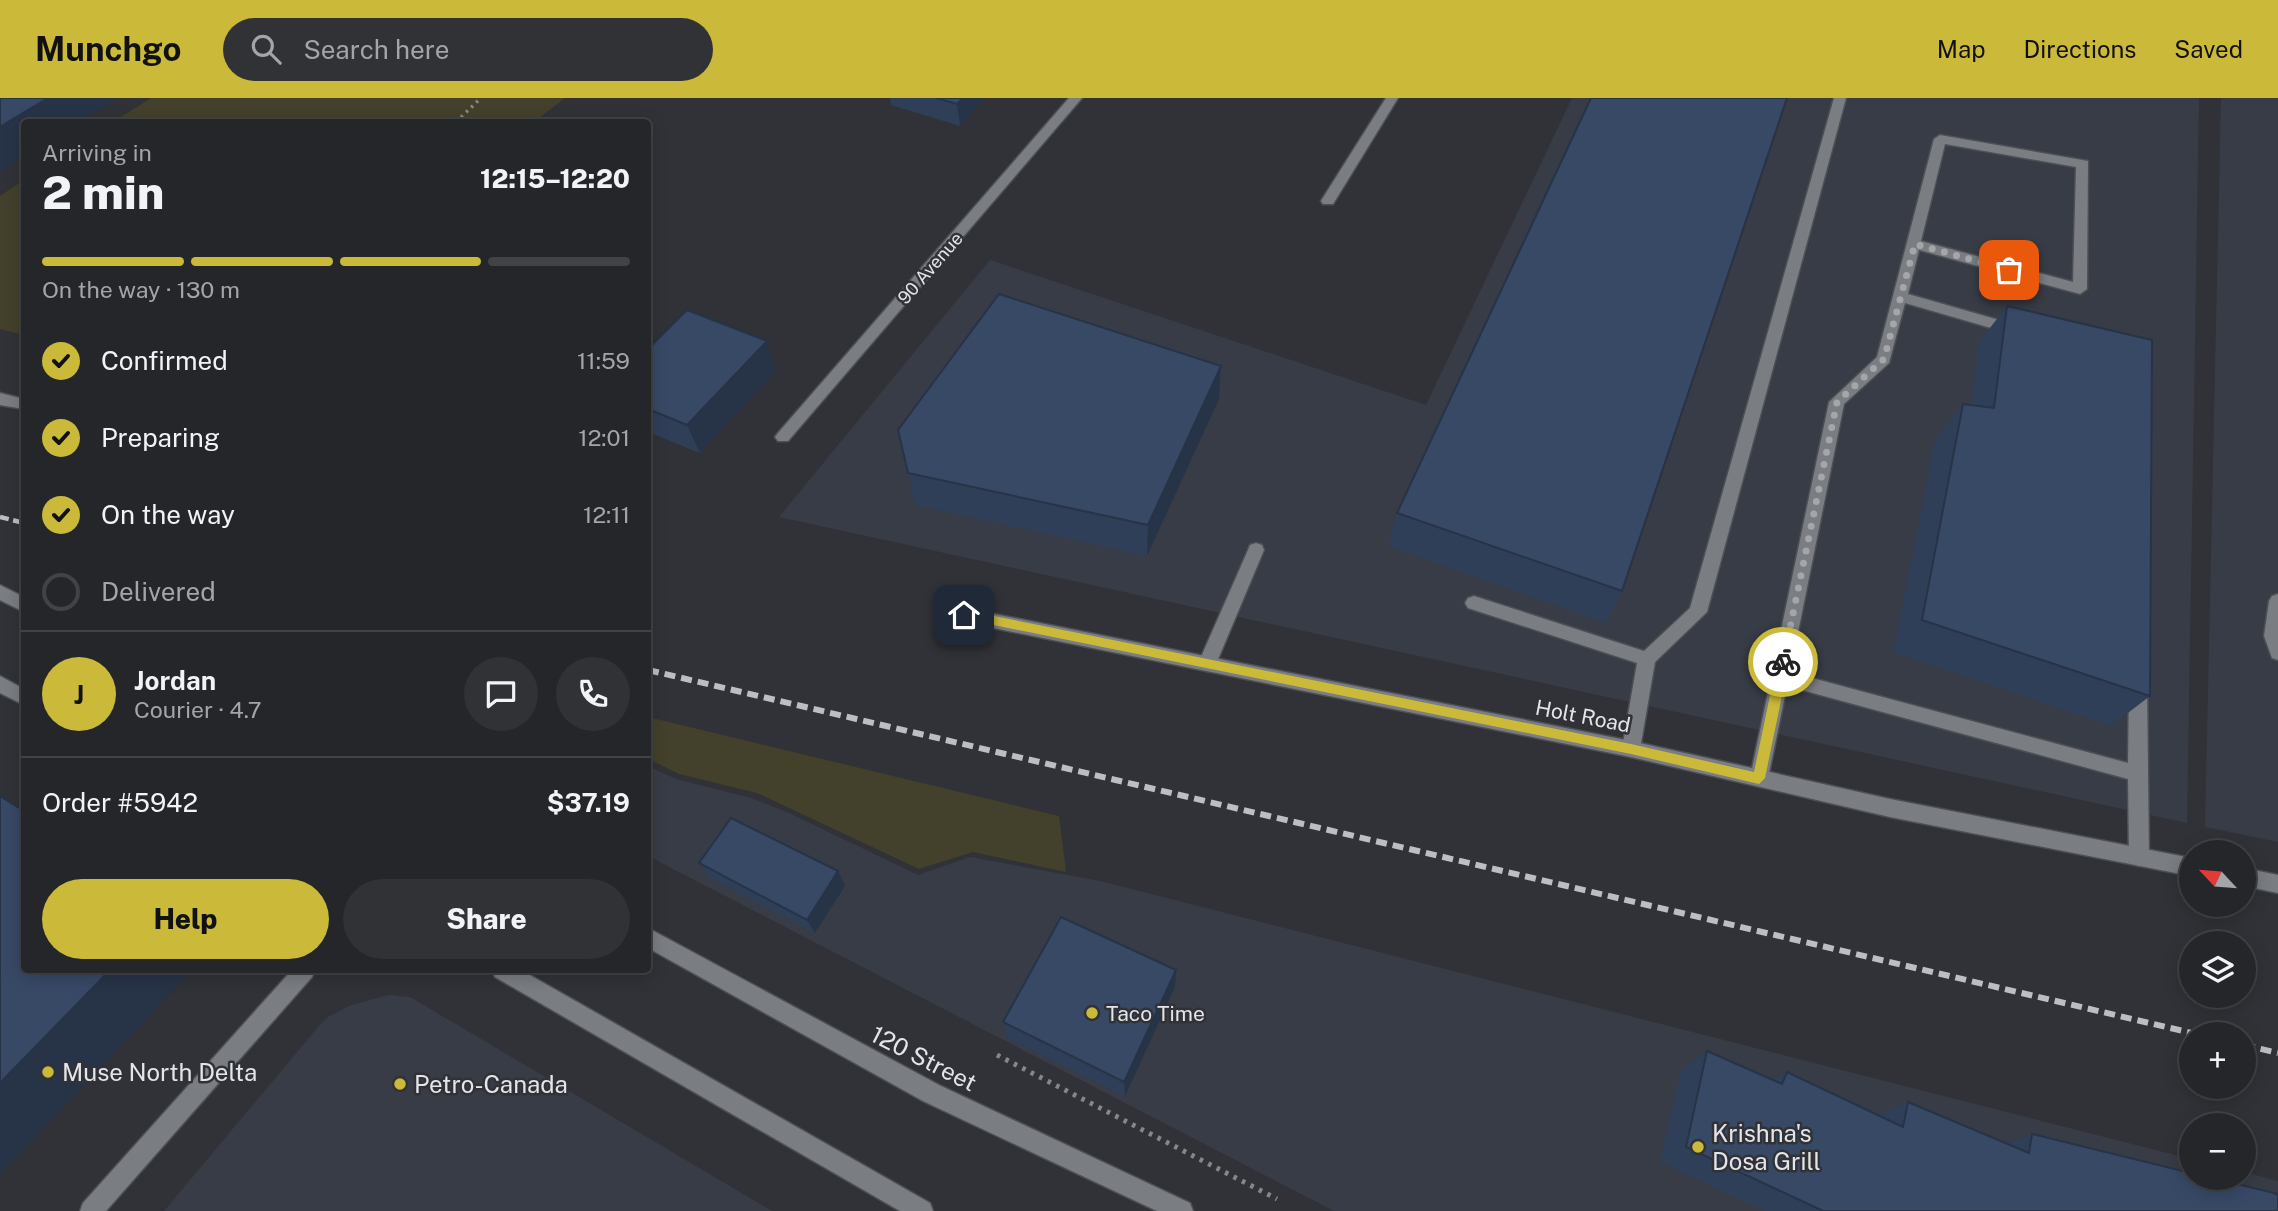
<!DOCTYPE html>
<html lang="en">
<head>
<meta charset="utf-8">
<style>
  :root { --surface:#242629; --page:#303235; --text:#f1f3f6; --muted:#a3a5a8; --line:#414346; --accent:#cbb939 }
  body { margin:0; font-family:"Public Sans",sans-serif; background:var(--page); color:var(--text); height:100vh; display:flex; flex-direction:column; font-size:26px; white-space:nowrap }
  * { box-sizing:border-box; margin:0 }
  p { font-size:23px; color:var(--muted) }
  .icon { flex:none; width:38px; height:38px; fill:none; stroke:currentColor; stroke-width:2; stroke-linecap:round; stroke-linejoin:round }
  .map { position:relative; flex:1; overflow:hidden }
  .side { position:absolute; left:21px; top:21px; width:630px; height:854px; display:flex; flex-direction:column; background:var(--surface); border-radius:7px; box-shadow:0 4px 18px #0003,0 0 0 2px var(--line) }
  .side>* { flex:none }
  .needle { width:46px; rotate:296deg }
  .buttons { position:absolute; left:2179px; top:742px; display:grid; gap:14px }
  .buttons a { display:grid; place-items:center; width:77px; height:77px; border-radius:50%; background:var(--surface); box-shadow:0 4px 18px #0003,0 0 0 2px var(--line); font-size:35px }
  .pin { position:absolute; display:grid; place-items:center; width:60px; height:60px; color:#fff; margin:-30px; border-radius:14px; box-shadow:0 4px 10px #0006 }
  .courier { position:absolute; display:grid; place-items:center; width:70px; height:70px; margin:-35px; border:5px solid #cbb939; border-radius:50%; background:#fff; color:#222; box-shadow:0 2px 9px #0007 }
  .summary em { font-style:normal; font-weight:800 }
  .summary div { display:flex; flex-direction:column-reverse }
  .summary { display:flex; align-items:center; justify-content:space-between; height:119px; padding:0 21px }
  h1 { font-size:46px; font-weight:800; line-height:52px }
  .bar { display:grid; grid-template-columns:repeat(4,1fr); gap:10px 7px; align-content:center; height:84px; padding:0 21px }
  .bar i { height:9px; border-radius:5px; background:var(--line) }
  .bar .current { background:var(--accent) }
  .bar p { grid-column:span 4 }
  .line { display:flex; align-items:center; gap:18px; padding:0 21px; border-top:2px solid var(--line) }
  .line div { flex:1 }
  .round { display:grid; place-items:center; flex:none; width:74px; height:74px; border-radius:37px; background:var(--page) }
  ol { padding:0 21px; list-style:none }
  li { display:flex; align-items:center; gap:21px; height:77px }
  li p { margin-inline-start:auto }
  li .icon { padding:7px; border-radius:50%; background:var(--accent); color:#111; stroke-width:4 }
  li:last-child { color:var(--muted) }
  li i { width:38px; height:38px; border:4px solid var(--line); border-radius:50% }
  .cta { display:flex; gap:14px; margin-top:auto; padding:14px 21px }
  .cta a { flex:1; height:80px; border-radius:42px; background:var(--accent); color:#111; font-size:28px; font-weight:800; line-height:80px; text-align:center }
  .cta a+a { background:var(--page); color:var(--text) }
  header { display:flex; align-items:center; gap:42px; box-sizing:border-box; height:98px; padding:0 35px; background:var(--accent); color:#111 }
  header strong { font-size:33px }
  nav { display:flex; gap:38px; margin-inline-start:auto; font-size:24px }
  .search { width:490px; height:63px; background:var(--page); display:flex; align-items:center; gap:18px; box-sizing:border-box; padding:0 24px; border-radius:38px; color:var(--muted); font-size:26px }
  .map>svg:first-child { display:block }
</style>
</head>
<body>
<header>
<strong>Munchgo</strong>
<div class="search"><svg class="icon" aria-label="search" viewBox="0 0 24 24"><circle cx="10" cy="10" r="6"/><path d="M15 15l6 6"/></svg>Search here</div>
<nav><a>Map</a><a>Directions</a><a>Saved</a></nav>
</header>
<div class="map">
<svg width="2278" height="1113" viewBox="0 0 2278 1113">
  <rect width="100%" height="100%" fill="#303237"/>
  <g fill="#383c46">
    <path d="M 1572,0 L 2199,0 L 2187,725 L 779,419 L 990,162 L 1426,307 Z"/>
    <path d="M 2221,0 L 2278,0 L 2278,744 L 2205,729 Z"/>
    <path d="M 648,668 L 676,681 L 751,700 L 789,715 L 918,777 L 970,759 L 1100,783 L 2191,1061 L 2191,1080 L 2244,1080 L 2244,1074 L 2278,1083 L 2278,1113 L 1334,1113 L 648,758 Z"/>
    <path d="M 389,897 L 410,899 L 772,1113 L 164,1113 L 318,929 L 328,919 L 351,907 Z"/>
  </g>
  <g fill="#43402b">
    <path d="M 151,0 L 565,0 L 534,24 L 113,24 Z"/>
    <path d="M 24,82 L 24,237 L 0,231 L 0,98 Z"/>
    <path d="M 648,619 L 1059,718 L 1066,774 L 973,754 L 919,771 L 757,695 L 679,676 L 648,661 Z"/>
  </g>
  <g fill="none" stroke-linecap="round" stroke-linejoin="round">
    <defs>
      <g id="lane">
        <path d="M 1386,0 L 1398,0 L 1333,106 L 1323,106 L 1321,103 Z"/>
        <path d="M 1834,0 L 1846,0 L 1707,514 L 1655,564 L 1640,651 L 1637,657 L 1631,659 L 1625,657 L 1622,651 L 1637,565 L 1468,510 L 1465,505 L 1468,500 L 1474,498 L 1644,553 L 1690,510 Z"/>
        <path d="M 1940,37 L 2088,63 L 2087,191 L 2080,196 L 1919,152 L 1908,196 L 2020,228 L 2022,232 L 2015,237 L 1905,205 L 1889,265 L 1844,306 L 1790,574 L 2128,665 L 2129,583 L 2132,578 L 2138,575 L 2144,578 L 2147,583 L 2149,759 L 2146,765 L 2139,768 L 2132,765 L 2129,759 L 2128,681 L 1787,588 L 1768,680 L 1766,686 L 1759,688 L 1752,686 L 1750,680 L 1829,304 L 1877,259 L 1934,41 ZM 1945,46 L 2076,69 L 2073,184 L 1921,143 Z"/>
        <path d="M 1256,445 L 1262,447 L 1264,452 L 1216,566 L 1213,571 L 1207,573 L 1201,571 L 1198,566 L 1248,452 L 1250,447 Z"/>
        <path d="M 2278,496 L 2278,562 L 2272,560 L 2264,538 L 2269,503 L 2272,498 Z"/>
      </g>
      <g id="street">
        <path d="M 1069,0 L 1082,0 L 788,343 L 778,343 L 775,339 L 778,335 Z"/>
        <path d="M 0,295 L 24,301 L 24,311 L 0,307 Z"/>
        <path d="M 964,510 L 1631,643 L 1890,701 L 2191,760 L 2191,778 L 1890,719 L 1631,659 L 964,524 L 958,522 L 955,517 L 958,512 Z"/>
        <path d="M 2244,770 L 2278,777 L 2278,795 L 2244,788 Z"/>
      </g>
      <g id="secondary">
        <path d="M 0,487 L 24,499 L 24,514 L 0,502 Z"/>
        <path d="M 0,578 L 24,591 L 24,607 L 0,595 Z"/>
        <path d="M 648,830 L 939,987 L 1190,1105 L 1193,1113 L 1157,1113 L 923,1003 L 648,850 Z"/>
        <path d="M 292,872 L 315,872 L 312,879 L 106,1113 L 80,1113 L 83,1105 Z"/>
        <path d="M 492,872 L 521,872 L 930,1105 L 933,1113 L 900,1113 L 495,879 Z"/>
      </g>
    </defs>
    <use href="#lane" stroke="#4d4f53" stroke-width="3"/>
    <use href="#street" stroke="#4d4f53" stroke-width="3"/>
    <use href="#secondary" stroke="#4d4f53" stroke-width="3"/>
    <path stroke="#85878b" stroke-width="3.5" stroke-dasharray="2.5 4.5" stroke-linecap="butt" d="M 456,24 L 481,0"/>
    <path stroke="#85878b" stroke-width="5" stroke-dasharray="3.5 6" stroke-linecap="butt" d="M 997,957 L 1277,1101"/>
    <use href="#lane" fill="#7a7d82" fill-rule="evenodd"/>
    <use href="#street" fill="#7a7d82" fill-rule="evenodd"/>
    <use href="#secondary" fill="#7a7d82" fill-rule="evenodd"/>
    <path stroke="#bcbec2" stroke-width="4.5" stroke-dasharray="9 4.5" stroke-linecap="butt" d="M 0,419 L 24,425"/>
    <g stroke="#bcbec2" stroke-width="6" stroke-dasharray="11 6" stroke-linecap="butt">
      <path d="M 648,572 L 2196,936"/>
      <path d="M 2244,947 L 2278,955"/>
    </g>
  </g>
  <g fill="#303f58">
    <path d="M 890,0 L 985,0 L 960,28 L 891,7 Z"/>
    <path d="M 2007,208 L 2150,598 L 2111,628 L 1893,554 L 1935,341 L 1963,306 L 1971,307 L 1979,244 Z"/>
    <path d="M 767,243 L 776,272 L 700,355 L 648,334 L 648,251 Z"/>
    <path d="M 1219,301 L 1147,458 L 915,407 L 898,332 Z"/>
    <path d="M 1397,415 L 1622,493 L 1605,525 L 1388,448 Z"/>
    <path d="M 699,765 L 845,788 L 815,835 L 710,780 Z"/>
    <path d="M 1176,872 L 1175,889 L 1125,998 L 1008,940 L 1003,924 Z"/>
    <path d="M 1707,953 L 1773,982 L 1787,974 L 1880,1017 L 1908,1004 L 2006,1046 L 2032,1036 L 2278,1113 L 1764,1113 L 1660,1064 L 1681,972 Z"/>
  </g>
  <g fill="#273347">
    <path d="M 48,0 L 118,0 L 79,24 L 24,24 L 24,58 L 0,73 L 0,29 Z"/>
    <path d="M 963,0 L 985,0 L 960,28 L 957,6 Z"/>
    <path d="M 767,243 L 776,272 L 700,355 L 687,327 Z"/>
    <path d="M 1221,268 L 1219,301 L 1147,458 L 1148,427 Z"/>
    <path d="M 838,773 L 845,788 L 815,835 L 807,822 Z"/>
    <path d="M 110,872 L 192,872 L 0,1077 L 0,985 Z"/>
    <path d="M 1176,872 L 1175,889 L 1125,998 L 1124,984 Z"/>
  </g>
  <g fill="#384966" stroke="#273347" stroke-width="2">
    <path d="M 0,0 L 48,0 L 0,29 Z"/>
    <path d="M 936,0 L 963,0 L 957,6 Z"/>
    <path d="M 1591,0 L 1787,0 L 1622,493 L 1397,415 Z"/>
    <path d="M 999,196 L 1221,268 L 1148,427 L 908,375 L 898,332 Z"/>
    <path d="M 2007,208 L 2152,242 L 2150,598 L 1922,522 L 1963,306 L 1994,310 Z"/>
    <path d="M 687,212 L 767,243 L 687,327 L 648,311 L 648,251 Z"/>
    <path d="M 0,698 L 24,713 L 24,872 L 110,872 L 0,985 Z"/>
    <path d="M 731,720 L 838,773 L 807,822 L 699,765 Z"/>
    <path d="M 1061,819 L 1176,872 L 1124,984 L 1003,924 Z"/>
    <path d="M 1707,953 L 1782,986 L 1787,974 L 1903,1029 L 1908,1004 L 2029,1055 L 2032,1036 L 2191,1075 L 2191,1080 L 2212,1080 L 2274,1095 L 2278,1097 L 2278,1113 L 1823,1113 L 1686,1049 Z"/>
  </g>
  <path fill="#cbb939" d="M 964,512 L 1631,646 L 1754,674 L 1777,564 L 1783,559 L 1789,564 L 1765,680 L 1759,686 L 1631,656 L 964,521 L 958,517 Z"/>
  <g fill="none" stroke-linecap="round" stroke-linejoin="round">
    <path stroke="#a4a6aa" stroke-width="7" stroke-dasharray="0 12.6" d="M 1783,564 L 1837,304 L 1884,261 L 1915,146 L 2009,172"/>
  </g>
  <g fill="#cbb939" stroke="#303237" stroke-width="2.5">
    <circle cx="1092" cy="915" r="7"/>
    <circle cx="48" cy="974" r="7"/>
    <circle cx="400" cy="986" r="7"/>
    <circle cx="1698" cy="1049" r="7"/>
  </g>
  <g text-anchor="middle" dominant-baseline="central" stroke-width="5" stroke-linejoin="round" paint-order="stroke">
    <g font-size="18" fill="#e3e5e8" stroke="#303237">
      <text transform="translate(930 170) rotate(-49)">90 Avenue</text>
    </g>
    <g font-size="21" fill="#e3e5e8" stroke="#303237">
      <text transform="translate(1583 618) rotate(11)">Holt Road</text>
    </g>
    <g font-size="21" fill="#e3e5e8" stroke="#303237" text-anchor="start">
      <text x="1106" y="915">Taco Time</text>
    </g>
    <g font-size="24" fill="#e3e5e8" stroke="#303237">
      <text transform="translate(924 960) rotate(27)">120 Street</text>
    </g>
    <g font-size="24" fill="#e3e5e8" stroke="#303237" text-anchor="start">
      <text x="62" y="974">Muse North Delta</text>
      <text x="414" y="986">Petro-Canada</text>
      <text x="1712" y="1035">Krishna's<tspan x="1712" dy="28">Dosa Grill</tspan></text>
    </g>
  </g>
</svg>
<div class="buttons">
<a><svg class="needle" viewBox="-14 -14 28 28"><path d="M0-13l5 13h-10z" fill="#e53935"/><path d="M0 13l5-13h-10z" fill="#a3a5a8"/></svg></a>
<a><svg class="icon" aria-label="layers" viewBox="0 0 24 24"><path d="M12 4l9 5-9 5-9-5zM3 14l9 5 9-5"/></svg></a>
<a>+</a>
<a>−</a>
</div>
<div class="pin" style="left:2009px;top:172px;background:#ea580c"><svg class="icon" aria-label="bag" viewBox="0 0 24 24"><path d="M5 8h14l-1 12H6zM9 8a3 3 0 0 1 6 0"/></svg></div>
<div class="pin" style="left:964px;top:517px;background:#1f2937"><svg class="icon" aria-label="home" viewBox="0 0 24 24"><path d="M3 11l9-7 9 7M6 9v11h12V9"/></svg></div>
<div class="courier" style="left:1783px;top:564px"><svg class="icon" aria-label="bike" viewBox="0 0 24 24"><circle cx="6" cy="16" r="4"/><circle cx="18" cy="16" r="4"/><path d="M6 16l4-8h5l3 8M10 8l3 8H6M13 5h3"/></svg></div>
<section class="side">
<div class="summary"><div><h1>2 min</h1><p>Arriving in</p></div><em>12:15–12:20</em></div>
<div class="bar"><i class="current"></i><i class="current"></i><i class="current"></i><i></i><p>On the way · 130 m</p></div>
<ol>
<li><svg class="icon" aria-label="check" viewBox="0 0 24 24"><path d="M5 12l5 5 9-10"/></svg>Confirmed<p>11:59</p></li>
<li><svg class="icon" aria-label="check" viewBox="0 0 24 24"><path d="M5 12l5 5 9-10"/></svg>Preparing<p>12:01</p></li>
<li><svg class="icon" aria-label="check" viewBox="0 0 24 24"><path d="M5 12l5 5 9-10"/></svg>On the way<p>12:11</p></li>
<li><i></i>Delivered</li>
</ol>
<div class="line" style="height:126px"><b class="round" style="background:var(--accent);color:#111">J</b><div><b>Jordan</b><p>Courier · 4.7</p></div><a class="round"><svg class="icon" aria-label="chat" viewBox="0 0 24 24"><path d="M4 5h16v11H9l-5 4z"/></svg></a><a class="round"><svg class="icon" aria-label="phone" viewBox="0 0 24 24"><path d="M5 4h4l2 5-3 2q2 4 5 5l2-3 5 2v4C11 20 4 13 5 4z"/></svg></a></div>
<div class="line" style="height:91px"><div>Order #5942</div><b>$37.19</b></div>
<div class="cta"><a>Help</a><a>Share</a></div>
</section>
</div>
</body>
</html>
